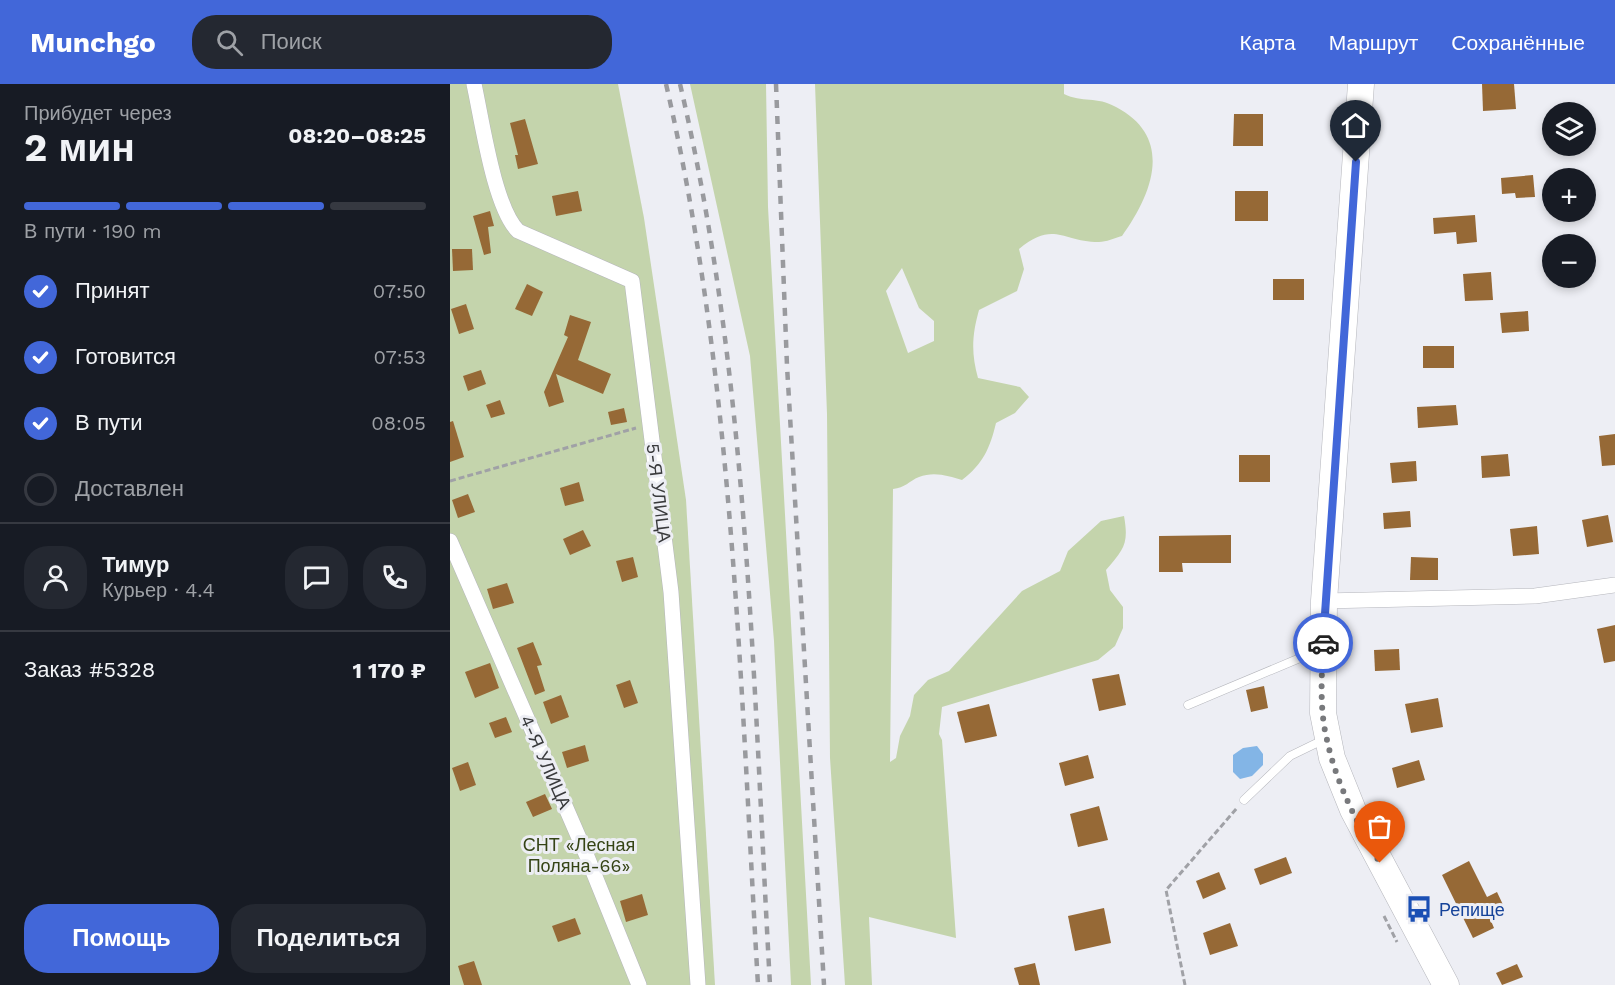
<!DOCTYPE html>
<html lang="ru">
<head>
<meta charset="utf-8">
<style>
  :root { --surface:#171b24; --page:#242831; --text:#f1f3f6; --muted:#9ea1a6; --line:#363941; --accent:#4267d9 }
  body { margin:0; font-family:"Work Sans",sans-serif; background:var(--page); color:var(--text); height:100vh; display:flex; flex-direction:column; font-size:22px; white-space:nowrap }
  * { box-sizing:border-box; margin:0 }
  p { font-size:20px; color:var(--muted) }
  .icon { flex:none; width:33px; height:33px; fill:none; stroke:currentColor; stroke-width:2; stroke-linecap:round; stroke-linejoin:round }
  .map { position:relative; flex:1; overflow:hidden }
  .details { display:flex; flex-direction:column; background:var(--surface); width:450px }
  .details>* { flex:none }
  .tools { position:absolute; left:1092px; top:18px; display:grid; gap:12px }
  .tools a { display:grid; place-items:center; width:54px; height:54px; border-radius:50%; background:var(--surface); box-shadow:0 3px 9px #0003; font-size:30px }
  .pin { position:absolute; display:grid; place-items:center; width:51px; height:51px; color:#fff; margin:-62px -26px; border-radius:50% 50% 50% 0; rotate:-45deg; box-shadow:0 0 6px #0007 }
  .pin .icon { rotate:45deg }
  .courier { position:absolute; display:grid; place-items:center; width:60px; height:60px; margin:-30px; border:4px solid #4267d9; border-radius:50%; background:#fff; color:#222; box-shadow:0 2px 8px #0007 }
  .summary em { font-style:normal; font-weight:700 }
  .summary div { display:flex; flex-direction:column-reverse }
  .summary { display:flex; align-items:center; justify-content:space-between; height:102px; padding:0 24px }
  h1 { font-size:39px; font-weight:700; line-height:45px }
  .bar { display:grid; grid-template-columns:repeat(4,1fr); gap:9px 6px; align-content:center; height:72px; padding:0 24px }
  .bar i { height:8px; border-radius:4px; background:var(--line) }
  .bar .selected { background:var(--accent) }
  .bar p { grid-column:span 4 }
  .line { display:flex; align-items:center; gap:15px; padding:0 24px; border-top:2px solid var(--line) }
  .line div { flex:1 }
  .round { display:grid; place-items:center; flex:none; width:63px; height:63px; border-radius:24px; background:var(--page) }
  ol { padding:0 24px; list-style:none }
  li { display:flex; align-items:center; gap:18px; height:66px }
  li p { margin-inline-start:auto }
  li .icon { padding:6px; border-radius:50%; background:var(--accent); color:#fff; stroke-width:4 }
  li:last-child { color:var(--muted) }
  li i { width:33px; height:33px; border:3px solid var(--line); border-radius:50% }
  .button { display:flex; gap:12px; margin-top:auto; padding:12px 24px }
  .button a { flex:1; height:69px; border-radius:24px; background:var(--accent); color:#fff; font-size:24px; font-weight:700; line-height:69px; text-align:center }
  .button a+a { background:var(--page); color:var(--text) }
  header { display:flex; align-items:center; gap:36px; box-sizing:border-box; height:84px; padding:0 30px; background:var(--accent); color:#fff }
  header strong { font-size:28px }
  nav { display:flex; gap:33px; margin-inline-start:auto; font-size:21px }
  .search { width:420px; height:54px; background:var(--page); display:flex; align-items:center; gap:15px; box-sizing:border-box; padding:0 21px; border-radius:24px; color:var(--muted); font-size:22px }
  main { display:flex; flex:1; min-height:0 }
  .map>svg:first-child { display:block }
</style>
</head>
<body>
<header>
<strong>Munchgo</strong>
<div class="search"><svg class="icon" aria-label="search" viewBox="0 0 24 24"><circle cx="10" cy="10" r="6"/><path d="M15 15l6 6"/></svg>Поиск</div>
<nav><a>Карта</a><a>Маршрут</a><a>Сохранённые</a></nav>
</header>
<main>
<section class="details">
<div class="summary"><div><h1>2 мин</h1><p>Прибудет через</p></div><em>08:20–08:25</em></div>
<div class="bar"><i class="selected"></i><i class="selected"></i><i class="selected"></i><i></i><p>В пути · 190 m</p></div>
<ol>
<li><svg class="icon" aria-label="check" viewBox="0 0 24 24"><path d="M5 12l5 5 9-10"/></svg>Принят<p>07:50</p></li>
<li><svg class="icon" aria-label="check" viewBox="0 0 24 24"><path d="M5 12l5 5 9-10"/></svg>Готовится<p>07:53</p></li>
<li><svg class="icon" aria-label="check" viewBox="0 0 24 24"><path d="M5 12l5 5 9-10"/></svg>В пути<p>08:05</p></li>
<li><i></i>Доставлен</li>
</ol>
<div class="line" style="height:108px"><a class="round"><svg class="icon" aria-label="person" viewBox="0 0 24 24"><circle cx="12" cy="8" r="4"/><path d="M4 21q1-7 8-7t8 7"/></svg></a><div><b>Тимур</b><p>Курьер · 4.4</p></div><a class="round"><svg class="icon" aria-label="chat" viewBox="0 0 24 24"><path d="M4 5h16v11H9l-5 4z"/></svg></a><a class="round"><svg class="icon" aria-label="phone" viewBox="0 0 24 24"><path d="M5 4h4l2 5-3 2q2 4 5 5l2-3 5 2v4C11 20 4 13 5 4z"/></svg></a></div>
<div class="line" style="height:78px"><div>Заказ #5328</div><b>1 170 ₽</b></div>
<div class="button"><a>Помощь</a><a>Поделиться</a></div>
</section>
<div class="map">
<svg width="1165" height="901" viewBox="0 0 1165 901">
  <rect width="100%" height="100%" fill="#edeef4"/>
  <g fill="#c4d4ac" fill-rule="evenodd">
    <path d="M 0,0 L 168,0 L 194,134 L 236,416 L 265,901 L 0,901 Z"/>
    <path d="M 240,0 L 316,0 L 318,123 L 361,901 L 341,901 L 324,557 L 300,272 Z"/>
    <path d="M 365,0 L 614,0 L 614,10 C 632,19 647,12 666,23 C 725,54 702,110 672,152 C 665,154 656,158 649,158 C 612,158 604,136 569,165 L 574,185 L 567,207 L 529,226 C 522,251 521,269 528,294 L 570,303 L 579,313 L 565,329 L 546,339 C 540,364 533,380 512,396 C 499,392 484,387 469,393 C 459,397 455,404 443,405 L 440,678 L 446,674 L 450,652 L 460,632 L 464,611 L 478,596 L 499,587 L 572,507 L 610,487 L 618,467 L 651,437 L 674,432 C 679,460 674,465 656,486 L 660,506 L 673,523 L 673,544 L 665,562 L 648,576 L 492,623 L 489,650 L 492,656 L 506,854 L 419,833 L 422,901 L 395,901 L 380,674 L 377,330 ZM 452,184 L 469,224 L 484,237 L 484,257 L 458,269 L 436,207 Z"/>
  </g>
  <path fill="#83b5e6" d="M 807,662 L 813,670 L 813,681 L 802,692 L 790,695 L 783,688 L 783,671 L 793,664 Z"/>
  <g fill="#966936">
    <path d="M 1032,0 L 1064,0 L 1066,25 L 1033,27 Z"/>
    <path d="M 784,30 L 813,30 L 813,62 L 783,62 Z"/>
    <path d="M 75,35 L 88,80 L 68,85 L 65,71 L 68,71 L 60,39 Z"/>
    <path d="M 1083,91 L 1085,113 L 1066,114 L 1065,109 L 1052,110 L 1051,94 Z"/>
    <path d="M 128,107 L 132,127 L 106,132 L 102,112 Z"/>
    <rect x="785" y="107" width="33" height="30"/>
    <path d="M 40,127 L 44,142 L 38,143 L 41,169 L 34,171 L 23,132 Z"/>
    <path d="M 1025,131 L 1027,158 L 1007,160 L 1006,148 L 984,150 L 983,134 Z"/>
    <path d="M 2,165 L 22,165 L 23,186 L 3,187 Z"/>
    <path d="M 1041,188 L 1043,216 L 1015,217 L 1013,190 Z"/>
    <rect x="823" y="195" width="31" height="21"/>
    <path d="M 77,200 L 93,208 L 82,232 L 65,225 Z"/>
    <path d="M 16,220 L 24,245 L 9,250 L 1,225 Z"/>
    <path d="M 1078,227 L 1079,247 L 1052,249 L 1050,229 Z"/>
    <path d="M 120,231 L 141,238 L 128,276 L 161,290 L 153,310 L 106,290 L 114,318 L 99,323 L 94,308 L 118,253 L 114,251 Z"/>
    <rect x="973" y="262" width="31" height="22"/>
    <path d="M 31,286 L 36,300 L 18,307 L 13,292 Z"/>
    <path d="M 50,316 L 55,330 L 41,334 L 36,321 Z"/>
    <path d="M 1006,321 L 1008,341 L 968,344 L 967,323 Z"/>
    <path d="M 174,324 L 177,338 L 161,341 L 158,328 Z"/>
    <path d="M 3,337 L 14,373 L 0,378 L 0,338 Z"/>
    <path d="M 1165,350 L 1165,381 L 1152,382 L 1149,352 Z"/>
    <path d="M 1058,370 L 1060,392 L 1032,394 L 1031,372 Z"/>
    <rect x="789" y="371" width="31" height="27"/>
    <path d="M 966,377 L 967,397 L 942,399 L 940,379 Z"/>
    <path d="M 129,398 L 134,417 L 115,422 L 110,404 Z"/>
    <path d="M 18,410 L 25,428 L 8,434 L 2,416 Z"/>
    <path d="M 960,427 L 961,443 L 934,445 L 933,429 Z"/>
    <path d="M 1158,431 L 1163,458 L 1137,463 L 1132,436 Z"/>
    <path d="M 1087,442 L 1089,470 L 1063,472 L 1060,445 Z"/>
    <path d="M 133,446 L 141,462 L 120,471 L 113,455 Z"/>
    <path d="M 781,451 L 781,479 L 732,479 L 733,488 L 709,488 L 709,452 Z"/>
    <path d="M 183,473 L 188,493 L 172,498 L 166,477 Z"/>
    <path d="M 961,473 L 988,474 L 988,496 L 960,496 Z"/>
    <path d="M 57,499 L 64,519 L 43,525 L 37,505 Z"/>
    <path d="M 1165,541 L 1165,577 L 1154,579 L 1147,545 Z"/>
    <path d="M 83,558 L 92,581 L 87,582 L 95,607 L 85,611 L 67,564 Z"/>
    <path d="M 949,565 L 950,586 L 925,587 L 924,566 Z"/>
    <path d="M 40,579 L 49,604 L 25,614 L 15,588 Z"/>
    <path d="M 669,590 L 676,621 L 649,627 L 642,595 Z"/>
    <path d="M 180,596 L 188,619 L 174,624 L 166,601 Z"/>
    <path d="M 814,602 L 818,624 L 801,628 L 796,606 Z"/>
    <path d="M 111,611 L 119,633 L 101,640 L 93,618 Z"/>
    <path d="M 988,614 L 993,643 L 961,649 L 955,620 Z"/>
    <path d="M 539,620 L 547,652 L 515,659 L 507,628 Z"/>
    <path d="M 56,633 L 62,648 L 45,654 L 39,639 Z"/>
    <path d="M 135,661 L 139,677 L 117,684 L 112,668 Z"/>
    <path d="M 638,671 L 644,694 L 615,702 L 609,679 Z"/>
    <path d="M 969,676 L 975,696 L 947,704 L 942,684 Z"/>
    <path d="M 18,678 L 26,701 L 10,707 L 2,684 Z"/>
    <path d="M 95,710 L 102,725 L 83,733 L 76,718 Z"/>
    <path d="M 649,722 L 658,756 L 628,763 L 620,730 Z"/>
    <path d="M 836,773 L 842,789 L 810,801 L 804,785 Z"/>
    <path d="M 1019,777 L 1037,813 L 1047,808 L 1055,825 L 1039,832 L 1044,844 L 1023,854 L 992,791 Z"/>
    <path d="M 769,788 L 776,805 L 753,815 L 746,797 Z"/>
    <path d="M 192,810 L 198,831 L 176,838 L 170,817 Z"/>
    <path d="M 654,824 L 661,859 L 625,867 L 618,832 Z"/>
    <path d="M 125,834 L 131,850 L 108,858 L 102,842 Z"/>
    <path d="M 780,839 L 788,862 L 760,871 L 753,849 Z"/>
    <path d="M 24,877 L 32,901 L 14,901 L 8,882 Z"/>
    <path d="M 585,879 L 590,901 L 569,901 L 564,884 Z"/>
    <path d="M 1067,880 L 1073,893 L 1052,901 L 1046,889 Z"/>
  </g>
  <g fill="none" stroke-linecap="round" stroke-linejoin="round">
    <defs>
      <g id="service">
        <path d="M 738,621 L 869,566"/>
        <path d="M 794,716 L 840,672 L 875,655"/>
      </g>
      <g id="minor">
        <path d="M 24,0 C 32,36 44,123 68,147 L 182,197 L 221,508 L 248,901"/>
        <path d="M 0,457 L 136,770 L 189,901"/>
        <path d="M 874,517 L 1085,512 L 1165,501"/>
      </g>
      <path id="primary" d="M 911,0 L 874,517 L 873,629 L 882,674 L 903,726 L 996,901"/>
    </defs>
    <use href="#service" stroke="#b5b6bc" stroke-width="9"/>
    <use href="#minor" stroke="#b5b6bc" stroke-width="16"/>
    <use href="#primary" stroke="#b5b6bc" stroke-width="27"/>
    <g stroke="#a0a1a6" stroke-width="3" stroke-dasharray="6 3" stroke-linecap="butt">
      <path d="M 0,397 L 186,344"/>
      <path d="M 934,832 L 947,858"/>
      <path d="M 735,901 L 716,806 L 787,724"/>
    </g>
    <use href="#service" stroke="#fff" stroke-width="8"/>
    <use href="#minor" stroke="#fff" stroke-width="15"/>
    <use href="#primary" stroke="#fff" stroke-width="26"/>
    <g stroke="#999a9e" stroke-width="4.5" stroke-dasharray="8 8" stroke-linecap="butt">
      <path d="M 216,0 C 284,295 290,600 308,901"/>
      <path d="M 230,0 C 299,294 303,601 320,901"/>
      <path d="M 326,0 L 337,282 L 374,901"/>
    </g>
  </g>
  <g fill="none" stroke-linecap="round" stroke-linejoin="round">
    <path stroke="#78797c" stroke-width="6" stroke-dasharray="0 10.8" d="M 873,559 C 872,591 869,624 877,656 C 886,699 908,741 930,779"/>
    <path stroke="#4267d9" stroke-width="8" d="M 873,559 L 906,78"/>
  </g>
  <defs>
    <symbol id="bus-bare" viewBox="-9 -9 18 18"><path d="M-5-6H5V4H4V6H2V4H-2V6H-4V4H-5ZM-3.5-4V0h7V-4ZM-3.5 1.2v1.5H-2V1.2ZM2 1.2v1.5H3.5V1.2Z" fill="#1a4fb4" stroke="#edeef4" stroke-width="2.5" paint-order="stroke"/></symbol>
  </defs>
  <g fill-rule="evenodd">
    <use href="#bus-bare" x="950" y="806" width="38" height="38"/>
  </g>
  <g text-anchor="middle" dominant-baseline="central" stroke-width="6" stroke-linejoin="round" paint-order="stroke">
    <g font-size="18" fill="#393a3c" stroke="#edeef4">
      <text transform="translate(209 409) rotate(83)">5-Я УЛИЦА</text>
      <text transform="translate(96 678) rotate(66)">4-Я УЛИЦА</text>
    </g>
    <g font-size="18" fill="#354416" stroke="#edeef4">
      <text x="129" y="760">СНТ «Лесная<tspan x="129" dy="21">Поляна-66»</tspan></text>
    </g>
    <g font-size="18" fill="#164399" stroke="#edeef4" text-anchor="start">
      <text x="989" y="825">Репище</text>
    </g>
  </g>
</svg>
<div class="tools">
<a><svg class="icon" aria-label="layers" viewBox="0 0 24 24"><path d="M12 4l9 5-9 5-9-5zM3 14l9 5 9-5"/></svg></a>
<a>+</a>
<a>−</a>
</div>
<div class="pin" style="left:930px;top:779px;background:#ea580c"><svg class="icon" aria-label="bag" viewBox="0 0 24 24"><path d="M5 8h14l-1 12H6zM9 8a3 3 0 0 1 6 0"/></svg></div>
<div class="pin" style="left:906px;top:78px;background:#1f2937"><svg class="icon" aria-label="home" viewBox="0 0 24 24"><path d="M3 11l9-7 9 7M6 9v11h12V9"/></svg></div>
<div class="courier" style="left:873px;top:559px"><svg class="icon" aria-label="car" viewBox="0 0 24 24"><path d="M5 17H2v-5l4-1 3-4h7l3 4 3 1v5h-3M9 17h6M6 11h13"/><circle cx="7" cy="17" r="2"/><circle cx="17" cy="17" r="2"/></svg></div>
</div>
</main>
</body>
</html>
